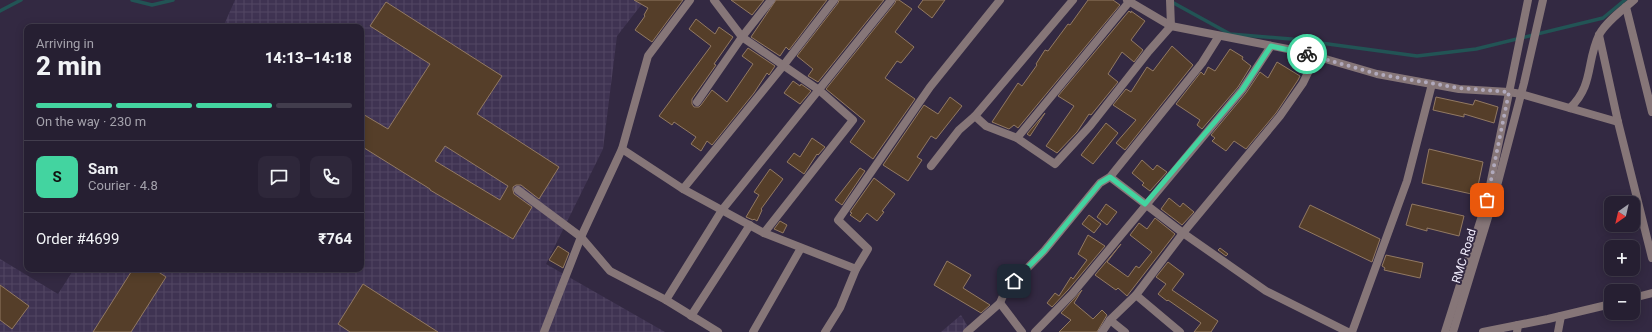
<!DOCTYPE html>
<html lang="en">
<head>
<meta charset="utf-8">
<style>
  :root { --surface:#261f32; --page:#2e273a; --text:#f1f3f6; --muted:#a4a2ac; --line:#423d4d; --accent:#43d4a0 }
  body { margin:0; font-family:Roboto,sans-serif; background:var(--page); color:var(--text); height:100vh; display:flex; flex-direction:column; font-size:15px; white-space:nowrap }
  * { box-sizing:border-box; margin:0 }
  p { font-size:13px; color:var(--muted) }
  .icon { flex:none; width:22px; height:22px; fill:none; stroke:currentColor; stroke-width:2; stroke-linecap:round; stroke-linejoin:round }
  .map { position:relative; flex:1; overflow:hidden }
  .panel { position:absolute; left:24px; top:24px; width:340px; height:248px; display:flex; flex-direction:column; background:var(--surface); border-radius:8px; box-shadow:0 2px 10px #0003,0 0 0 1px var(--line) }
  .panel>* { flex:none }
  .needle { width:26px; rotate:214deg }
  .controls { position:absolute; left:1604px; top:196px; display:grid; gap:8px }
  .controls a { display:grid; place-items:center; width:36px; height:36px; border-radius:8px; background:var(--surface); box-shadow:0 2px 10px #0003,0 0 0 1px var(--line); font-size:20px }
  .pin { position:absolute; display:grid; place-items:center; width:34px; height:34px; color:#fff; margin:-17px; border-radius:8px; box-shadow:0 2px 6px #0006 }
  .courier { position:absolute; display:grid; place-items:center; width:40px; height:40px; margin:-20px; border:3px solid #43d4a0; border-radius:50%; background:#fff; color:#222; box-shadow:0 1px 5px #0007 }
  .summary em { font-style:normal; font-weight:800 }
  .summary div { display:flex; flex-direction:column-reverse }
  .summary { display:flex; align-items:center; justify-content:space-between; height:68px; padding:0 12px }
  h1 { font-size:26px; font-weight:800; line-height:30px }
  .bar { display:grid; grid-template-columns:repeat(4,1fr); gap:6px 4px; align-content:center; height:48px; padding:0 12px }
  .bar i { height:5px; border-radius:3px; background:var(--line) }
  .bar .on { background:var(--accent) }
  .bar p { grid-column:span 4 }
  .line { display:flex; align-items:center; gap:10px; padding:0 12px; border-top:1px solid var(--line) }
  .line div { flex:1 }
  .round { display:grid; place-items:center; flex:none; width:42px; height:42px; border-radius:8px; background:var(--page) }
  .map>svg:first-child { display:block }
</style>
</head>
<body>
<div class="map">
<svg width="1652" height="332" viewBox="0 0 1652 332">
  <defs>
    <pattern id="industrial-grid" width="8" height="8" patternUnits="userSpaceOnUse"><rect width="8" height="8" fill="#3f3352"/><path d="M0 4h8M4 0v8" fill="none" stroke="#524763"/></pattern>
  </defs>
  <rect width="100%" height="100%" fill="#332942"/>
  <g fill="url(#industrial-grid)">
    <path d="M 235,0 L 645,0 L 617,36 L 603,149 L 546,264 L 665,332 L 0,332 L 0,259 L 58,294 L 74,269 L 361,269 L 361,27 L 223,27 Z"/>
    <path d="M 961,315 L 971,332 L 941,332 Z"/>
  </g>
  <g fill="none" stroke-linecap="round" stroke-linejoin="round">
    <g stroke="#225455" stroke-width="3.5">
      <path d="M 132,0 L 152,5 L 173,0"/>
      <path d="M 1170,1 L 1230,34 L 1291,39 L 1417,56 L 1476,49 L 1603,18 L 1625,0"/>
      <path d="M 0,11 L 21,0"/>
    </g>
  </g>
  <g fill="#553e29" stroke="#927962" fill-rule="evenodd">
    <path d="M 634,0 L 683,0 L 652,42 L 635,30 L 645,16 L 644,15 L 648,8 Z"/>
    <path d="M 731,0 L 764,0 L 752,15 Z"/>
    <path d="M 776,0 L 827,0 L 789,50 L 786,47 L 780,56 L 751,37 Z"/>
    <path d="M 839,0 L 884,0 L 818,82 L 808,76 L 813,69 L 797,56 L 838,3 Z"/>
    <path d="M 896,0 L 899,0 L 912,9 L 895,32 L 914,47 L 901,63 L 897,61 L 885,78 L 915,99 L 873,159 L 850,142 L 865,121 L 826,89 L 895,3 Z"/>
    <path d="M 923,0 L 945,0 L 932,18 L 918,7 Z"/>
    <path d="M 1088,0 L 1113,0 L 1120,5 L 1018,128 L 1014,125 L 1009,129 L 992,122 L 1018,83 L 1022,86 L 1037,65 L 1036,64 L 1045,50 L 1048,51 L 1068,24 L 1070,25 Z"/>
    <path d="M 386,2 L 502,76 L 477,114 L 559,167 L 539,199 L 521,185 L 516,185 L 513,187 L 513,190 L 514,194 L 532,207 L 513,239 L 430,190 L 430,189 L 361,146 L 361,113 L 388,129 L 430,64 L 370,26 ZM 445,146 L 508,186 L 500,200 L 435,161 Z"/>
    <path d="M 1129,11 L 1131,13 L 1131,11 L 1145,21 L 1131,40 L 1143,50 L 1134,62 L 1122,52 L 1108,74 L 1118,82 L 1091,115 L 1089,114 L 1077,132 L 1057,153 L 1046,146 L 1074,106 L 1058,96 Z"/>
    <path d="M 696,19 L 715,34 L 719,27 L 733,37 L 714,64 L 716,65 L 692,99 L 692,104 L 694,107 L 699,107 L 701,105 L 712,90 L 727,102 L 753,64 L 742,56 L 748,48 L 775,66 L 769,75 L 767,73 L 754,93 L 712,145 L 707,141 L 701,151 L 691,144 L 696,137 L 674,122 L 672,125 L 659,116 L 711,46 L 689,29 Z"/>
    <path d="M 1172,46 L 1193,65 L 1125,150 L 1116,143 L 1136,120 L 1113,105 L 1126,89 L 1131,92 L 1147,67 L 1153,71 Z"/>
    <path d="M 1230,49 L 1243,57 L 1242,59 L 1251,66 L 1238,87 L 1202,129 L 1197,125 L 1200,120 L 1176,104 L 1201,72 L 1204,75 L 1208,67 L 1215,71 Z"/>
    <path d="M 1277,62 L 1300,76 L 1298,80 L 1276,113 L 1246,149 L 1234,141 L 1226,151 L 1212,141 L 1215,138 L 1211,135 L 1246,93 L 1260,72 L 1268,78 Z"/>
    <path d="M 793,81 L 800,86 L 801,84 L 811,91 L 800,104 L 784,93 Z"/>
    <path d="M 950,97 L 962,106 L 936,139 L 931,136 L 917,157 L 922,160 L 908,181 L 883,165 L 924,105 L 938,114 Z"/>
    <path d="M 1436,97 L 1473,105 L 1475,100 L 1498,107 L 1494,123 L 1464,114 L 1464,117 L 1433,110 Z"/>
    <path d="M 1045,113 L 1030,136 L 1027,134 Z"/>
    <path d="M 1106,123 L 1118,133 L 1093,164 L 1081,155 Z"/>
    <path d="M 812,138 L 825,147 L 818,155 L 817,154 L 804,174 L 787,162 L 794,153 L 800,157 Z"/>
    <path d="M 1429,149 L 1483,162 L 1476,195 L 1422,183 Z"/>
    <path d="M 1142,160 L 1153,170 L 1157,165 L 1167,172 L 1150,191 L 1142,185 L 1144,183 L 1132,173 Z"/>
    <path d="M 860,168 L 865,171 L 842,205 L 835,200 Z"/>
    <path d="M 770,169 L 783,179 L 761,209 L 762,210 L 757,221 L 754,219 L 753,220 L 746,217 L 759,195 L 754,192 Z"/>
    <path d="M 874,178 L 895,194 L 882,211 L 884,212 L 877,221 L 867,213 L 860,222 L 850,215 L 852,213 L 850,212 Z"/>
    <path d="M 1169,198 L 1180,207 L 1183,203 L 1194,212 L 1182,225 L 1161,209 Z"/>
    <path d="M 1106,204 L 1117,212 L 1107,225 L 1097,217 Z"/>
    <path d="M 1412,204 L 1464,216 L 1459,236 L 1427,228 L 1427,231 L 1406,225 Z"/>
    <path d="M 1310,205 L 1380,239 L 1372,262 L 1299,227 Z"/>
    <path d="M 1089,215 L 1101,224 L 1094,233 L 1082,224 Z"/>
    <path d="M 1155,218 L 1175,234 L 1127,296 L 1118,288 L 1116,290 L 1095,275 L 1121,244 L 1107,262 L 1128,277 L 1136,266 L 1139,268 L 1152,252 L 1130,235 L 1139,223 L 1147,229 Z"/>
    <path d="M 780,221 L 787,225 L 783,233 L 774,229 Z"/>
    <path d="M 1088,235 L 1105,246 L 1068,290 L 1052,307 L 1047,303 L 1055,293 L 1059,296 L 1071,277 L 1073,279 L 1087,260 L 1078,254 Z"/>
    <path d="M 558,246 L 569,253 L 563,268 L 549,260 Z"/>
    <path d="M 1220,248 L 1228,254 L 1226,256 L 1218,250 Z"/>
    <path d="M 1386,255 L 1423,263 L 1420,278 L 1384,270 L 1385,268 L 1382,266 Z"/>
    <path d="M 947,261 L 971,275 L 963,288 L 990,305 L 981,313 L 934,285 Z"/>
    <path d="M 1168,262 L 1184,274 L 1172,290 L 1218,321 L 1211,332 L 1194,332 L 1201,323 L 1168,300 L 1167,301 L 1158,294 L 1166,284 L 1156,277 Z"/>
    <path d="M 133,269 L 154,269 L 166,277 L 131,332 L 93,332 Z"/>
    <path d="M 363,284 L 438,332 L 350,332 L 338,324 Z"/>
    <path d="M 0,285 L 29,306 L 12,329 L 0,320 Z"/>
    <path d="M 1082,290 L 1074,303 L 1093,319 L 1102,310 L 1107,315 L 1097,332 L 1059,332 L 1071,320 L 1061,313 Z"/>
  </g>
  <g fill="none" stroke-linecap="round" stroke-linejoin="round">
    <g stroke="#867678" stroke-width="8">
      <path d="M 714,0 L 742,37 L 819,90 L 853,120 L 764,233"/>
      <path d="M 1127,0 L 1171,26 L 1298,51 L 1377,74 L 1459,89 L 1509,92 L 1521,94 L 1618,122"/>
      <path d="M 1626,7 L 1652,112"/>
      <path d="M 1599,35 L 1618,122 L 1652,258"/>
      <path d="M 697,102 L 742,37 L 771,0"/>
      <path d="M 1570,108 C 1594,85 1586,62 1599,35 C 1605,23 1623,9 1634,0"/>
      <path d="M 975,116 L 986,126 L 1017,138 L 1055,164 L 1090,126 L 1149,51 L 1171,26 L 1170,0"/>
      <path d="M 1017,138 L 1129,2"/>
      <path d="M 622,149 L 683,189 L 764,233 L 856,269 L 868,249 L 838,220 L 930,87 L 1000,0"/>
      <path d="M 931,166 L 959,130 L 975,116 L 1073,0"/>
      <path d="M 1110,177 L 1183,233 L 1266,291 L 1348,332"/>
      <path d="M 683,189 L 783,66 L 834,0"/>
      <path d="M 518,190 L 581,237 L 610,271 L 666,300 L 718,332"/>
      <path d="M 1136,295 L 1180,332"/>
      <path d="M 666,300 L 722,210 L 891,0"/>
      <path d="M 1000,303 L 1022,332"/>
      <path d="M 691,316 L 750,225"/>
      <path d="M 1110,320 L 1125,332"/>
      <path d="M 544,332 L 581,237 L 622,149 L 648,56 L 690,0"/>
      <path d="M 753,332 L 801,248"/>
      <path d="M 825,332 L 840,308 L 856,269"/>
      <path d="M 967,332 L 1000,303 L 1005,291 L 1044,251 L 1100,183 L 1110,177 L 1202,63 L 1219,36"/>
      <path d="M 1035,332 L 1072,294 L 1242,90 L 1271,46"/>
      <path d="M 1102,332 L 1110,320 L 1136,295 L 1183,233 L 1280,116 L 1303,83 L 1316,56"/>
      <path d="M 1352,332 L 1407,181 L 1432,84"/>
      <path d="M 1517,332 L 1518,325"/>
      <path d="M 1558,332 L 1561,316"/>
    </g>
    <g stroke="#867678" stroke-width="8">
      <path d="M 1633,298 L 1652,293"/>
      <path d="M 1445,332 L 1487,200 L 1528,0"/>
      <path d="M 1453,332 L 1493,201 L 1524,83 L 1543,0"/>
      <path d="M 1483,332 L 1548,319 L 1611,304"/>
    </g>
  </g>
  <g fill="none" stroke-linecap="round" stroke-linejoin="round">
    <path stroke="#b0a9bc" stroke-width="4" stroke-dasharray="0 7.2" d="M 1307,54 L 1377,74 L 1459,88 L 1509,92 L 1487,200"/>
    <path stroke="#43d4a0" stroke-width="5" d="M 1014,281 L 1044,251 L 1100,183 L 1110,177 L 1145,204 L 1242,90 L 1271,46 L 1307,54"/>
  </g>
  <g text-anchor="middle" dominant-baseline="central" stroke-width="4" stroke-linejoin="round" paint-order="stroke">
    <g font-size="12" fill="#f3eefe" stroke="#332942">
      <text transform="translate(1464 256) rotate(-73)">RMC Road</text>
    </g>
  </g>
</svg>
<div class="controls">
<a><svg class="needle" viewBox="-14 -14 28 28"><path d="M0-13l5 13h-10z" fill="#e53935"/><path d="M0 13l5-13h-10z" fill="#a4a2ac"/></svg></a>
<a>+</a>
<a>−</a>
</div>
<div class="pin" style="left:1487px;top:200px;background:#ea580c"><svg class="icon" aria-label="bag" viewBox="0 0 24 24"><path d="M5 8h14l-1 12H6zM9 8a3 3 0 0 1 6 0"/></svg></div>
<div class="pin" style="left:1014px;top:281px;background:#1f2937"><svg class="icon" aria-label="home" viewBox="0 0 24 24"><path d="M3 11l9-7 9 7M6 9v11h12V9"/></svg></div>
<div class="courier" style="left:1307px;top:54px"><svg class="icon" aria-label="bike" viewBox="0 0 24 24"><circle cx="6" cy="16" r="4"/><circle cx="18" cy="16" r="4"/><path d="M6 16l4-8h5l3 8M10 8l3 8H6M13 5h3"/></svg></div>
<section class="panel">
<div class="summary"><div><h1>2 min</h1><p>Arriving in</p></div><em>14:13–14:18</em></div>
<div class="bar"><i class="on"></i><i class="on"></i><i class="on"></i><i></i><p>On the way · 230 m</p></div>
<div class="line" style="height:72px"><b class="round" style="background:var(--accent);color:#111">S</b><div><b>Sam</b><p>Courier · 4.8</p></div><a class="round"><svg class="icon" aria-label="chat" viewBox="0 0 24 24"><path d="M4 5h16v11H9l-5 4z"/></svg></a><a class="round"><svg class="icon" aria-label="phone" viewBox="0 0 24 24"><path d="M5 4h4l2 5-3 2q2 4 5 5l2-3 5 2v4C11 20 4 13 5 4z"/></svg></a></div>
<div class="line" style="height:52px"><div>Order #4699</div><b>₹764</b></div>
</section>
</div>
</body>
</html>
